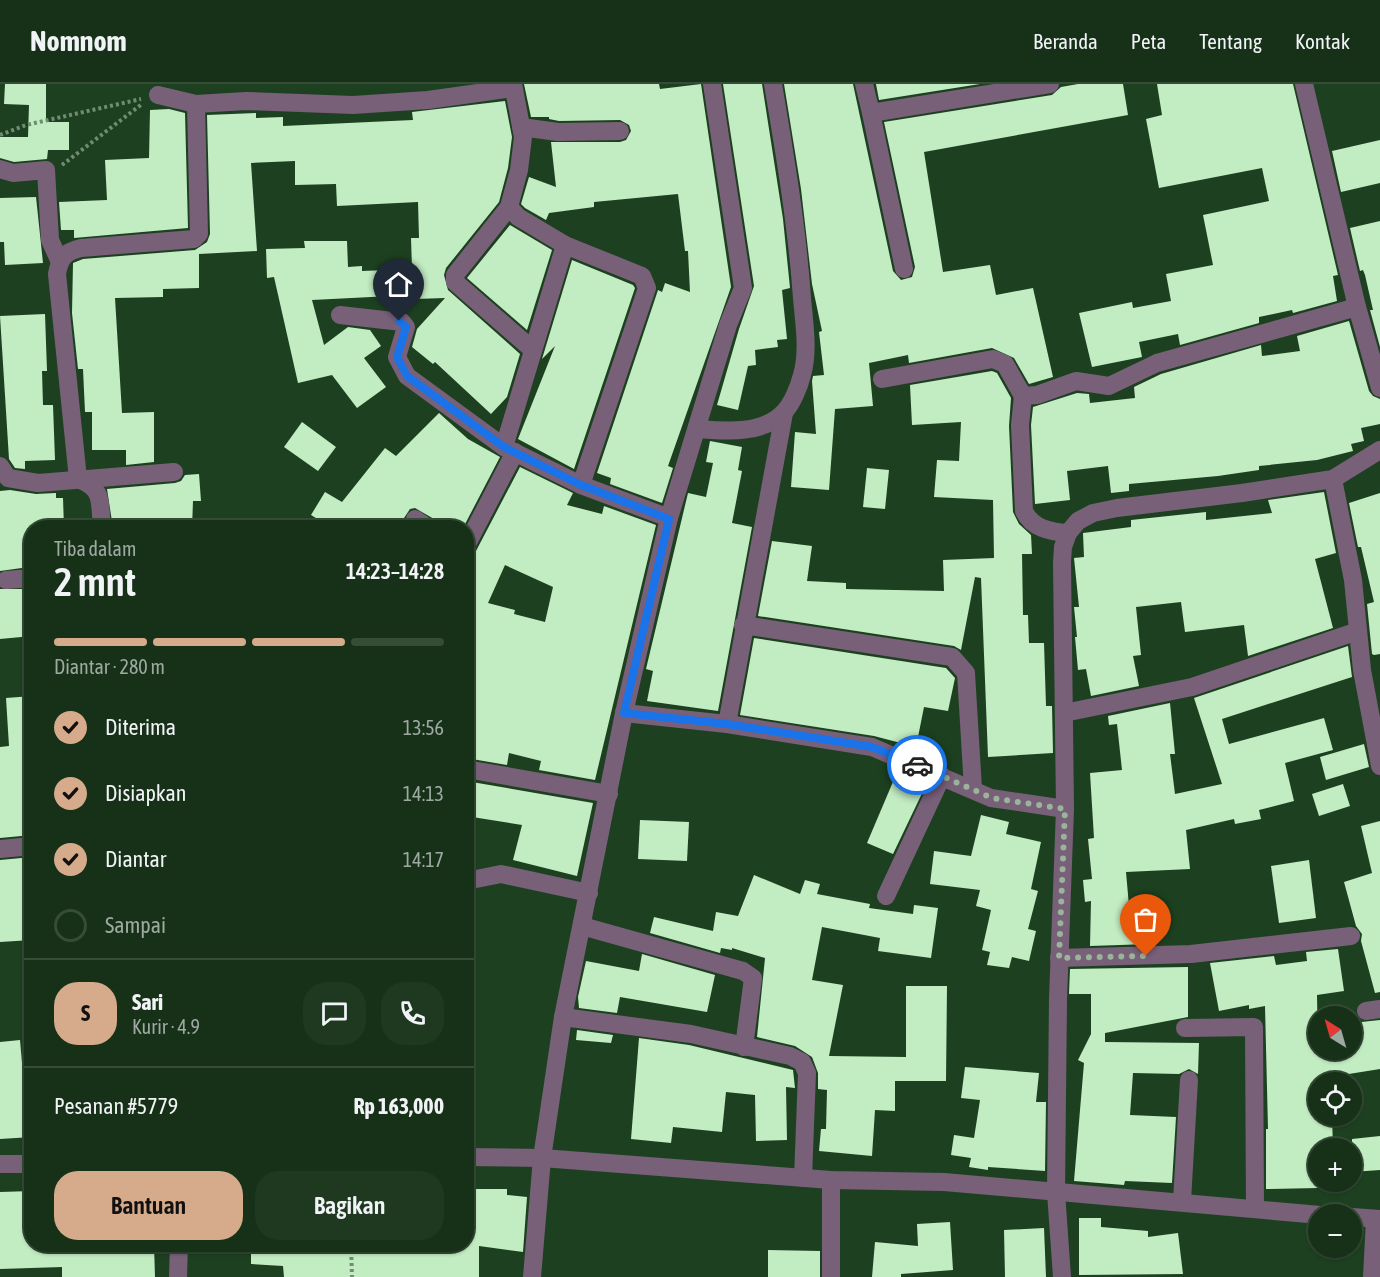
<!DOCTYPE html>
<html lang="id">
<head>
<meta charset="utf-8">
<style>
  :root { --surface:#163118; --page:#1f3921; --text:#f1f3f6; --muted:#9ea9a2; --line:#354c37; --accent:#d6ab8b }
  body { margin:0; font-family:"Asap Condensed",sans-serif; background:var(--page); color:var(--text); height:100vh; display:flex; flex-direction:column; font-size:22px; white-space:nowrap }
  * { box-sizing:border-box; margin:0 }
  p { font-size:20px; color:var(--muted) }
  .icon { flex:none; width:33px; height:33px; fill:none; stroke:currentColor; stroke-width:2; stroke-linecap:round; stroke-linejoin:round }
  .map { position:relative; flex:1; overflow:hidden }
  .side { position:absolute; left:24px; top:436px; width:450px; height:732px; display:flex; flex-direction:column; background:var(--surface); border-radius:24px; box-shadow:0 2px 4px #0004,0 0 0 2px var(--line) }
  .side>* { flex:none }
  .needle { width:39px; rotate:323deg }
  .tools { position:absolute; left:1308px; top:922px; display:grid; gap:12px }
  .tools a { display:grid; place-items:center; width:54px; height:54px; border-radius:50%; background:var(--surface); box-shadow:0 2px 4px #0004,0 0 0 2px var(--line); font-size:30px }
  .pin { position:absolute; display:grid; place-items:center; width:51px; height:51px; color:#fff; margin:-62px -26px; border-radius:50% 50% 50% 0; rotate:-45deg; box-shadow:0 0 6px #0007 }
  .pin .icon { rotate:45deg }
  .courier { position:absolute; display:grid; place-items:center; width:60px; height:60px; margin:-30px; border:4px solid #1a73e8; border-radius:50%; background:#fff; color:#222; box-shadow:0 2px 8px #0007 }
  .headline em { font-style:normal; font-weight:600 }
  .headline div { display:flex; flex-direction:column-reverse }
  .headline { display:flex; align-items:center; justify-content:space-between; height:102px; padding:0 30px }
  h1 { font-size:39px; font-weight:600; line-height:45px }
  .bar { display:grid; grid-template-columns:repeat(4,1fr); gap:9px 6px; align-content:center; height:72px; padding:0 30px }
  .bar i { height:8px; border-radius:4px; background:var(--line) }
  .bar .active { background:var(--accent) }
  .bar p { grid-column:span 4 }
  .line { display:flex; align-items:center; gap:15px; padding:0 30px; border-top:2px solid var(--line) }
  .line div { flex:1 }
  .round { display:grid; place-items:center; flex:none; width:63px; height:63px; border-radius:24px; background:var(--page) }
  ol { padding:0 30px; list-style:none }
  li { display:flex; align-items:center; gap:18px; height:66px }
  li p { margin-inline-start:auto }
  li .icon { padding:6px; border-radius:50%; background:var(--accent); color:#111; stroke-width:4 }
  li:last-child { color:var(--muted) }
  li i { width:33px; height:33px; border:3px solid var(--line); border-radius:50% }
  .button { display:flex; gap:12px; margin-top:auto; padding:12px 30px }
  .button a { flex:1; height:69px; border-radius:24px; background:var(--accent); color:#111; font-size:24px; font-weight:600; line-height:69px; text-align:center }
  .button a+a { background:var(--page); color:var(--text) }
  header { display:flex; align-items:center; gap:36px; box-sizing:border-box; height:84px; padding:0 30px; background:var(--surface); border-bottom:2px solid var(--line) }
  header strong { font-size:28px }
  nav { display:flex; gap:33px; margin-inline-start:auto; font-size:21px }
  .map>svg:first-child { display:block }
</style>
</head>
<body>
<header>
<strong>Nomnom</strong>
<nav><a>Beranda</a><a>Peta</a><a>Tentang</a><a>Kontak</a></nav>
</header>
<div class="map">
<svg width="1380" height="1193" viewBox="0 0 1380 1193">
  <rect width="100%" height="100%" fill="#1d4120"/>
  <g fill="#c2ecc2" fill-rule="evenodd">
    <path d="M 5,0 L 46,0 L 46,38 L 69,38 L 69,66 L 48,66 L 47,75 L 14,78 L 0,74 L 0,53 L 28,53 L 29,21 L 4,20 Z"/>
    <path d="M 524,0 L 659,0 L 660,5 L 701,0 L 731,203 L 668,382 L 673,384 L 662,419 L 610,400 L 611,394 L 597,389 L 658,206 L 662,208 L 665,199 L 690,208 L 688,167 L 685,167 L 678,110 L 594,118 L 594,123 L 549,129 L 546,136 L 525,124 L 521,120 L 529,93 L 556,103 L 551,58 L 620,58 L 626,56 L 631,47 L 629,41 L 620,36 L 559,37 L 549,35 L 549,33 L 531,33 Z"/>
    <path d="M 723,0 L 762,0 L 783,135 L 790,204 L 782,206 L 787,255 L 777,256 L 778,263 L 755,266 L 756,281 L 748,282 L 738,326 L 717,321 L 739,245 L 754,202 Z"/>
    <path d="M 784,0 L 853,0 L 893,187 L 901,196 L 912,193 L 915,183 L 884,38 L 1052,11 L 1061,3 L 1078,0 L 1123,0 L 1128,31 L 924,68 L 943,188 L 990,181 L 996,211 L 1033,204 L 1053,293 L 1029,300 L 1014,274 L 992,264 L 909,279 L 908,271 L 869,279 L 873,322 L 835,325 L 829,406 L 791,403 L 795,348 L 816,350 L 812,297 L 813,292 L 824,291 L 819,248 L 822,247 L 812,200 L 801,105 Z"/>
    <path d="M 876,0 L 980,0 L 879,16 Z"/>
    <path d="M 1157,0 L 1293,0 L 1338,191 L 1333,192 L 1337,217 L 1293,229 L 1292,226 L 1259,233 L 1259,239 L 1180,261 L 1178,250 L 1139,258 L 1142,273 L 1092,283 L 1079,229 L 1132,218 L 1133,224 L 1171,217 L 1166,190 L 1213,181 L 1203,131 L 1269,117 L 1262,84 L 1159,104 L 1146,35 L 1162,31 Z"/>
    <path d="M 505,17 L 512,53 L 508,84 L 499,118 L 446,184 L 444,191 L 448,206 L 520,270 L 507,313 L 491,330 L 435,278 L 433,280 L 412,263 L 417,245 L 445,214 L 385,216 L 391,212 L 312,216 L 324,261 L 348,243 L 370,246 L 381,262 L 364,274 L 386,303 L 357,324 L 332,291 L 298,299 L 274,193 L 267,194 L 266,165 L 305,164 L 304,157 L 347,157 L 348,183 L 362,182 L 362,187 L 412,185 L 411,154 L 419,154 L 418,118 L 337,122 L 336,100 L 295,101 L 295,77 L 251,79 L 257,167 L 199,170 L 199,204 L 163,205 L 163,213 L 115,214 L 122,329 L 154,328 L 154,378 L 126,381 L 126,366 L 92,366 L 92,328 L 85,328 L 83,285 L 78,285 L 72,229 L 73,179 L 83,175 L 195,166 L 207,158 L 210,150 L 207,31 L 256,29 L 256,34 L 283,33 L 283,42 L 413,36 L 412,28 Z"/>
    <path d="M 169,25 L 185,29 L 188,144 L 74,154 L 74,146 L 61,146 L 59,118 L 107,116 L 105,76 L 149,74 L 150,26 Z"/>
    <path d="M 1380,56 L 1380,99 L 1341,108 L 1332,67 Z"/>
    <path d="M 36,113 L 43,179 L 5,181 L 4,158 L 0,158 L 0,114 Z"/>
    <path d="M 1380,137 L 1380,263 L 1370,226 L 1373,226 L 1365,191 L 1363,186 L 1360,187 L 1350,144 Z"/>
    <path d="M 510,141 L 552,166 L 527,246 L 467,194 Z"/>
    <path d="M 572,176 L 633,201 L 635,204 L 574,385 L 518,355 L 555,262 L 542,275 Z"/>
    <path d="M 45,230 L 47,287 L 42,287 L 43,321 L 53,321 L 55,376 L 25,377 L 25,385 L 15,384 L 9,375 L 0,232 Z"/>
    <path d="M 1349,237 L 1369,307 L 1373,312 L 1380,315 L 1380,340 L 1361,344 L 1364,357 L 1351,360 L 1353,367 L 1317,376 L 1259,382 L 1259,386 L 1218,392 L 1129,400 L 1129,407 L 1111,409 L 1108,382 L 1067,387 L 1070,416 L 1035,420 L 1031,341 L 1033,323 L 1077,309 L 1089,310 L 1090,319 L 1135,314 L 1134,303 L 1161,290 L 1261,261 L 1262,272 L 1300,267 L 1297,252 Z"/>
    <path d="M 992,287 L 997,289 L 1011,314 L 1009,342 L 1013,428 L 1019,440 L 1031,451 L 1032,470 L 1022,470 L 1023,531 L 1028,531 L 1029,559 L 1044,559 L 1046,622 L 1052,622 L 1053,669 L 988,673 L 981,494 L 975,493 L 961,566 L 954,562 L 758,532 L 772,457 L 812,462 L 807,497 L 846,499 L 846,505 L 944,507 L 943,476 L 994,474 L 993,416 L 934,413 L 937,376 L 959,377 L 961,338 L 912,341 L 910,301 Z"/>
    <path d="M 439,329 L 468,355 L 500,373 L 463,444 L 439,444 L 434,435 L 415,424 L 410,425 L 404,434 L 408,444 L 332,444 L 311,431 L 325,408 L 342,418 L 385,364 L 396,372 Z"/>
    <path d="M 302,338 L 336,363 L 318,387 L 284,363 Z"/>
    <path d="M 710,357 L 742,363 L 738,386 L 742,387 L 732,439 L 752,443 L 718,627 L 647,617 L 653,587 L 646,585 L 688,409 L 706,413 L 713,379 L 706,378 Z"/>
    <path d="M 520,383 L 573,409 L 567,421 L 602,430 L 604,422 L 656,441 L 595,696 L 539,686 L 541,677 L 509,669 L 507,681 L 466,674 L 466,473 L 476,467 ZM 505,481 L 553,503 L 545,538 L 514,530 L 515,526 L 488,519 Z"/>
    <path d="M 867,384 L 889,386 L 885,425 L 863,423 Z"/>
    <path d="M 199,390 L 201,417 L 193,417 L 192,444 L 113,444 L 107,405 L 175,399 L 181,397 L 185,391 Z"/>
    <path d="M 10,406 L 36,410 L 56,409 L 56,414 L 63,414 L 64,444 L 27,444 L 29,483 L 0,487 L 0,407 Z"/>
    <path d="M 1324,408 L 1336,469 L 1315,475 L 1333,544 L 1248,572 L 1244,541 L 1185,548 L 1181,518 L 1136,523 L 1141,571 L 1133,572 L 1139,602 L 1091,612 L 1086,585 L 1078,586 L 1075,553 L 1077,553 L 1074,523 L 1079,523 L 1074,474 L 1084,473 L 1083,449 L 1131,443 L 1131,436 L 1159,433 L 1206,428 L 1206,436 L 1272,429 L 1268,416 Z"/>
    <path d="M 1380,409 L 1380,570 L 1374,571 L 1372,570 L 1367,520 L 1374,518 L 1361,463 L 1358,463 L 1349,419 Z"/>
    <path d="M 0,505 L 32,505 L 32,552 L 0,555 Z"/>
    <path d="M 754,554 L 946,584 L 955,594 L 948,627 L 924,623 L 916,663 L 874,652 L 740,631 Z"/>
    <path d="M 1348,562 L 1352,593 L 1222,635 L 1229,660 L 1324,634 L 1333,666 L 1285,679 L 1294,717 L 1259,726 L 1261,735 L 1235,740 L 1234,735 L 1186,746 L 1190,785 L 1126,788 L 1129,822 L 1150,822 L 1149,860 L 1090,862 L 1091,817 L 1085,818 L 1083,796 L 1092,795 L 1088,755 L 1094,754 L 1090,689 L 1122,686 L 1117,640 L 1109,641 L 1108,632 L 1170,619 L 1175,670 L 1170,670 L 1175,710 L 1222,700 L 1194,614 Z"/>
    <path d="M 32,612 L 32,751 L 0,754 L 0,663 L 9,662 L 6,614 Z"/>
    <path d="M 1364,660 L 1369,683 L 1326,696 L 1320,673 Z"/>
    <path d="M 898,686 L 927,699 L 893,770 L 867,759 Z"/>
    <path d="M 466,697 L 593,719 L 577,792 L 513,776 L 522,741 L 466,732 Z"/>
    <path d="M 1343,700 L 1350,722 L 1319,732 L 1312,710 Z"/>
    <path d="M 981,731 L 1009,738 L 1006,750 L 1041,758 L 1031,805 L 1038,807 L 1028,845 L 1036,847 L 1029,877 L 1012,873 L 1009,884 L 987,881 L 990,868 L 982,866 L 991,826 L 976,822 L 980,806 L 930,800 L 934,767 L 971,772 Z"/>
    <path d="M 640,736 L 689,738 L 687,777 L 638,775 Z"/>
    <path d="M 1380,737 L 1380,908 L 1375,909 L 1361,857 L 1362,850 L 1356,842 L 1344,798 L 1372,789 L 1361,742 Z"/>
    <path d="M 32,773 L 32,856 L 0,858 L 0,776 Z"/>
    <path d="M 1309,776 L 1316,834 L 1279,839 L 1271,782 Z"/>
    <path d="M 754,791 L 800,810 L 805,796 L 820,800 L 817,810 L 870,820 L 869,824 L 913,830 L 914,821 L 938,824 L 931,874 L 878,867 L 880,854 L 822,843 L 812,896 L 843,901 L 829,972 L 906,973 L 906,902 L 947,902 L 946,997 L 895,997 L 895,1027 L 875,1026 L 872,1072 L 819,1067 L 821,1045 L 826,1045 L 827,1006 L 818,1005 L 818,989 L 812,973 L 795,962 L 757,953 L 765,874 L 732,864 L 732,866 L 721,864 L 720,869 L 650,849 L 654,833 L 713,847 L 716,828 L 738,832 Z"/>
    <path d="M 1338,865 L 1344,907 L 1317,911 L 1318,966 L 1352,966 L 1352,939 L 1380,936 L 1380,985 L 1330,993 L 1330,999 L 1318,999 L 1318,1032 L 1332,1032 L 1333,1065 L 1318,1065 L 1318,1104 L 1266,1105 L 1266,1045 L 1268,1045 L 1265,922 L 1249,925 L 1249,921 L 1219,927 L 1210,879 L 1274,872 L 1276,881 L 1307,877 L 1306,868 Z"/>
    <path d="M 642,870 L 715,891 L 707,928 L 620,913 L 617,929 L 579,924 L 578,913 L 586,877 L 639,887 Z"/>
    <path d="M 1188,883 L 1188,933 L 1105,949 L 1105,958 L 1199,959 L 1198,990 L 1189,985 L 1179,990 L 1133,989 L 1130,1031 L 1176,1033 L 1172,1099 L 1125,1097 L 1124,1101 L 1074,1097 L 1084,979 L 1078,976 L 1091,950 L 1091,910 L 1069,910 L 1070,885 Z"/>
    <path d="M 577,946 L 613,951 L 611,959 L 576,956 Z"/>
    <path d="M 639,954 L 689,961 L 793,986 L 795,1004 L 786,1003 L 787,1056 L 756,1057 L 755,1011 L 726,1008 L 722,1048 L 673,1043 L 671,1059 L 631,1055 Z"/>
    <path d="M 20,956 L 25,1012 L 32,1011 L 32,1053 L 0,1055 L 0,958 Z"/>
    <path d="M 965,983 L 1039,989 L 1036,1018 L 1046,1018 L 1045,1087 L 988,1083 L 988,1086 L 969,1083 L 971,1074 L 951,1071 L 954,1051 L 974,1054 L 980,1016 L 961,1014 Z"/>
    <path d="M 1380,1052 L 1380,1086 L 1352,1088 L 1352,1055 Z"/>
    <path d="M 466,1105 L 507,1105 L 507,1111 L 527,1113 L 523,1168 L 479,1162 L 479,1193 L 284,1193 L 283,1182 L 251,1180 L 251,1161 L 468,1161 Z"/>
    <path d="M 32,1107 L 32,1161 L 154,1161 L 155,1193 L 62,1193 L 62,1183 L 0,1185 L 0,1108 Z"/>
    <path d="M 1079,1134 L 1101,1134 L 1101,1143 L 1148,1147 L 1148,1153 L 1178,1149 L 1183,1190 L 1079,1191 Z"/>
    <path d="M 950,1138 L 953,1186 L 901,1190 L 901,1193 L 872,1193 L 875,1158 L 918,1162 L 917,1140 Z"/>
    <path d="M 1044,1144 L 1046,1193 L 1005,1193 L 1004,1146 Z"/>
    <path d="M 768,1166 L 820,1167 L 820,1193 L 768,1193 Z"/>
  </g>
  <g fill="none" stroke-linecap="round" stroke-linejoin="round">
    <g stroke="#6f8d71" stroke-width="4" stroke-dasharray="3 3" stroke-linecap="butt">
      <path d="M 0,51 L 26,41 L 141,15"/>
      <path d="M 62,81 L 142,20"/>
      <path d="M 351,1161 L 352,1193"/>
    </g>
    <g stroke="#786079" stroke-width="18">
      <path d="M 864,0 L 871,29 L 1050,0"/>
      <path d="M 1304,0 L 1357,223 L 1380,304"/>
      <path d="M 158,11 L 196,20 L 246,17 L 353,21 L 428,16 L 513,4"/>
      <path d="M 871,29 L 904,185"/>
      <path d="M 521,43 L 558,48 L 620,47"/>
      <path d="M 0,85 L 13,89 L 46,86 L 50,156 L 59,176"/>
      <path d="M 509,123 L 455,191 L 455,198 L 533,266"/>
      <path d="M 565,161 L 642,192 L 647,204 L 581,401"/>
      <path d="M 340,231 L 402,238 L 406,243 L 397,273 L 407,292 L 504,363 L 581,401 L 669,434"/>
      <path d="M 882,295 L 993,275 L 1005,280 L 1023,312 L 1037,311 L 1076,297 L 1109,302 L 1157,279 L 1357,223"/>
      <path d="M 1023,312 L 1020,341 L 1024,427 C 1032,444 1050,448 1068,449"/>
      <path d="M 697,345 C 724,347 763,351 784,328 C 792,320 799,303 802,291 C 809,267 804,238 802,214 C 797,142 785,71 773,0"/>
      <path d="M 504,363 L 565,161 L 518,133 L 509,123 L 519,86 L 523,53 L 513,0"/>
      <path d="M 0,382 L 8,394 L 38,399 L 174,388"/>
      <path d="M 1333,395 L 1353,496 L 1362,586 L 1380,682"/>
      <path d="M 415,435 L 428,444"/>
      <path d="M 102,444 C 99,419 105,405 78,395 L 57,190 C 60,173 65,168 81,164 L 194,155 L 199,150 L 196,20"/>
      <path d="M 466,462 L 515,368"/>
      <path d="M 6,496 L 32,494"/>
      <path d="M 743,541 L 952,573 L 966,589 L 973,705"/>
      <path d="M 624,629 L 727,640 L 872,663 L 991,714 L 1065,725"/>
      <path d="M 1064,629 L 1192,603 L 1358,547"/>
      <path d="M 727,640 L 784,329"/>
      <path d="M 466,685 L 609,710"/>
      <path d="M 0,765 L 32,762"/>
      <path d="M 466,797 L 501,790 L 589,809"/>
      <path d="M 886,812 L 942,692"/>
      <path d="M 582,842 L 743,887 L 753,894 L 744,963"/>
      <path d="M 1059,874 L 1191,870 L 1351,852"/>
      <path d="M 1366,927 L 1380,925"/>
      <path d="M 563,933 L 691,950 L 790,972 L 802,978 L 807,989 L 803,1094"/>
      <path d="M 1185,944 L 1254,943 L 1255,1124"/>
      <path d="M 466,1073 L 542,1074 L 831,1096 L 944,1098 L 1320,1131"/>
      <path d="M 0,1080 L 32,1080"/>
      <path d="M 1182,1117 L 1189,996"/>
      <path d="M 1352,1133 L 1380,1135"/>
      <path d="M 178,1193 L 179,1161"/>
      <path d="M 532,1193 L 542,1074 L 563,933 L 624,629 L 669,434 L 728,241 L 743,204 L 712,0"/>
      <path d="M 831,1193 L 831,1096"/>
      <path d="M 1062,1193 L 1056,1108 L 1058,915 L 1065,725 L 1062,478 L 1063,463 L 1068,449 L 1078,437 L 1093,429 L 1117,424 L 1242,409 L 1333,395 L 1380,366"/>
      <path d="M 1372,1193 L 1375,1135"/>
    </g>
  </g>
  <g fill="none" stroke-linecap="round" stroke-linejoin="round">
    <path stroke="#9ab49b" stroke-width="6" stroke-dasharray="0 10.8" d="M 917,681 L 992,714 L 1065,725 L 1059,874 L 1146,872"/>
    <path stroke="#1a73e8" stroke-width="8" d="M 399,237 L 406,243 L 397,273 L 407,292 L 504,363 L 581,401 L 669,435 L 624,629 L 727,640 L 872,663 L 917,681"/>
  </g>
</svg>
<div class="tools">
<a><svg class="needle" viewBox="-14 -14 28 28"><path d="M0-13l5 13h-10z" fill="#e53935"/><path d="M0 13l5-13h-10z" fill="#9ea9a2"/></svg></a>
<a><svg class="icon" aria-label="locate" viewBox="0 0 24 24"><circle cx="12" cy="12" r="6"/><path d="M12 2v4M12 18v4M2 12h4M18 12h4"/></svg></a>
<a>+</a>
<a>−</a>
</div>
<div class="pin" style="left:1146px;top:872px;background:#ea580c"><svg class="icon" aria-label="bag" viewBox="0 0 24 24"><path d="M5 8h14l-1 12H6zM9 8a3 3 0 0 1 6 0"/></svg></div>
<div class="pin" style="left:399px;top:237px;background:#1f2937"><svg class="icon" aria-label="home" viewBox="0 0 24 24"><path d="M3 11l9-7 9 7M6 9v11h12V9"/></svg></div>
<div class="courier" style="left:917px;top:681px"><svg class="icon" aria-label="car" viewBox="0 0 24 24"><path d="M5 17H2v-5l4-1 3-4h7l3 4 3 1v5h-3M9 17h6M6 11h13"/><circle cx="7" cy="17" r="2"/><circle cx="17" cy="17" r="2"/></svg></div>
<section class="side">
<div class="headline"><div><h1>2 mnt</h1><p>Tiba dalam</p></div><em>14:23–14:28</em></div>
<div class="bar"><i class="active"></i><i class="active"></i><i class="active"></i><i></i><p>Diantar · 280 m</p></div>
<ol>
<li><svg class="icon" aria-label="check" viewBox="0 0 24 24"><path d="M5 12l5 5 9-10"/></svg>Diterima<p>13:56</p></li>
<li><svg class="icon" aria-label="check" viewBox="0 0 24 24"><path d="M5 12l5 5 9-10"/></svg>Disiapkan<p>14:13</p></li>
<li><svg class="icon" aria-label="check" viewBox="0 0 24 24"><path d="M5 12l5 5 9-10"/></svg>Diantar<p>14:17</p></li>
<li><i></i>Sampai</li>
</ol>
<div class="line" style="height:108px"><b class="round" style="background:var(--accent);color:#111">S</b><div><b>Sari</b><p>Kurir · 4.9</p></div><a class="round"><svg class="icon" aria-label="chat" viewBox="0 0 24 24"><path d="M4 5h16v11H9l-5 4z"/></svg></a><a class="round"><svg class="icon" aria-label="phone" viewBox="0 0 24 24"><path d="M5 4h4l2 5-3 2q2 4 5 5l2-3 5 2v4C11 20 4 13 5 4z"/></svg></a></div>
<div class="line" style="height:78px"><div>Pesanan #5779</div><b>Rp 163,000</b></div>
<div class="button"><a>Bantuan</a><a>Bagikan</a></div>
</section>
</div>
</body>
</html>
